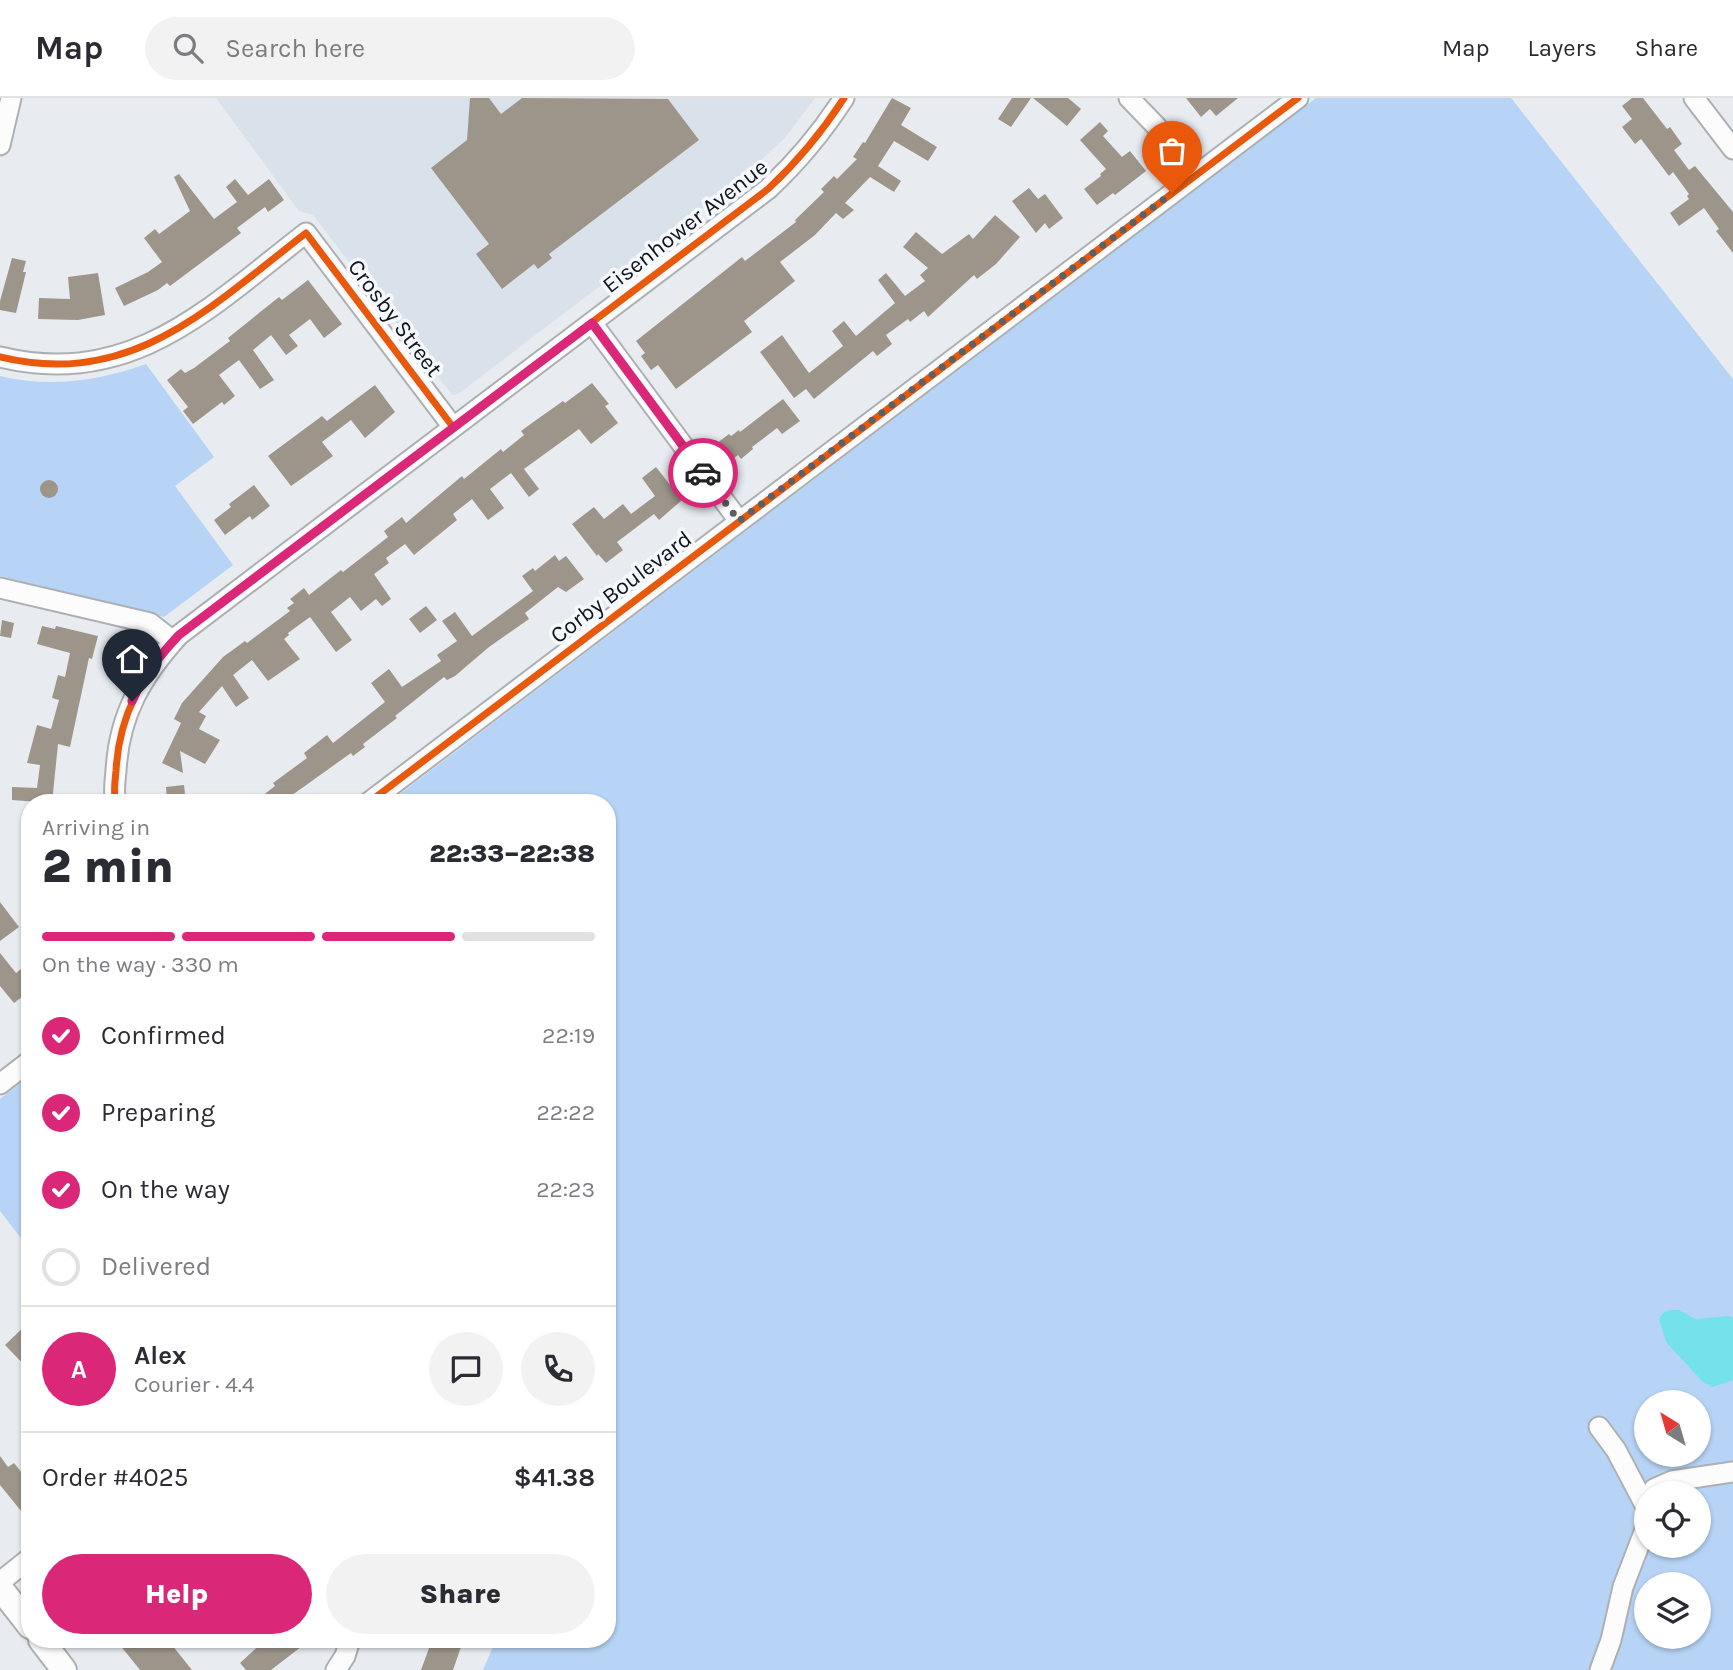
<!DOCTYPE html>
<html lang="en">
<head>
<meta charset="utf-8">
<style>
  :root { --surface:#fff; --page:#f2f2f3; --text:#2b2b33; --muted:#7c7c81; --line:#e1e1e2; --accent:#db2777 }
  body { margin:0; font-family:Karla,sans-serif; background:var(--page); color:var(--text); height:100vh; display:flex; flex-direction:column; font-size:26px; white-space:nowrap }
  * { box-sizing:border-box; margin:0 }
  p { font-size:23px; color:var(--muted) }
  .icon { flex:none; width:38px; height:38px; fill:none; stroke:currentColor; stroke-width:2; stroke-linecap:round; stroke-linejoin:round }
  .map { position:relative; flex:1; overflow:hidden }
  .side { position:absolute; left:21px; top:696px; width:595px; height:854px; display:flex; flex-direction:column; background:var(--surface); border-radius:28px; box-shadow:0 2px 5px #0004 }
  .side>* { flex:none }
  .needle { width:46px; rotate:323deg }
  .buttons { position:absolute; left:1634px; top:1292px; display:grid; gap:14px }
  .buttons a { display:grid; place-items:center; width:77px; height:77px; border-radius:50%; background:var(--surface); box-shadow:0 2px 5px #0004; font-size:35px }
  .pin { position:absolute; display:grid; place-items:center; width:60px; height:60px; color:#fff; margin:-72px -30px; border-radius:50% 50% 50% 0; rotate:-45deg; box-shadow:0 0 7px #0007 }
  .pin .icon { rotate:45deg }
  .courier { position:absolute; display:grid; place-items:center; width:70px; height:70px; margin:-35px; border:5px solid #db2777; border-radius:50%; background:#fff; color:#222; box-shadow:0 2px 9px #0007 }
  .summary em { font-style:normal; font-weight:800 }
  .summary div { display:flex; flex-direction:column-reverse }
  .summary { display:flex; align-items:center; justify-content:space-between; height:119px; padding:0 21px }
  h1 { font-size:46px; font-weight:800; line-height:52px }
  .bar { display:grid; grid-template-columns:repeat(4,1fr); gap:10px 7px; align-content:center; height:84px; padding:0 21px }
  .bar i { height:9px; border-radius:5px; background:var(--line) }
  .bar .active { background:var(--accent) }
  .bar p { grid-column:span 4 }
  .line { display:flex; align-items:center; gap:18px; padding:0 21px; border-top:2px solid var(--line) }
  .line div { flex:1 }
  .round { display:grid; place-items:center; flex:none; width:74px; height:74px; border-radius:37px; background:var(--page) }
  ol { padding:0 21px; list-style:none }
  li { display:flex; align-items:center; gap:21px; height:77px }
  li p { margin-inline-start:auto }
  li .icon { padding:7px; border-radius:50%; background:var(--accent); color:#fff; stroke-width:4 }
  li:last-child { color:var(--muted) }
  li i { width:38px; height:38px; border:4px solid var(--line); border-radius:50% }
  .cta { display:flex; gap:14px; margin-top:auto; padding:14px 21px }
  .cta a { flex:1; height:80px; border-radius:42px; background:var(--accent); color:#fff; font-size:28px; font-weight:800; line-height:80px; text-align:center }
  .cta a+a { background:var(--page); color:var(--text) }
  header { display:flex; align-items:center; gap:42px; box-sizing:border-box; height:98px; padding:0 35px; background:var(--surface); border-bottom:2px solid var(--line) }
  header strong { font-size:33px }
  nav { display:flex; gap:38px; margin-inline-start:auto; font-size:24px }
  .search { width:490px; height:63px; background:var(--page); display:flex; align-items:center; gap:18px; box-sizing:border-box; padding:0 24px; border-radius:38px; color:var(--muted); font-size:26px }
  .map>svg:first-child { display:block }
</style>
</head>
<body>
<header>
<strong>Map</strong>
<div class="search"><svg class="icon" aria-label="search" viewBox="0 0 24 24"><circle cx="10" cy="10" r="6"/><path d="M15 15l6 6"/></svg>Search here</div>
<nav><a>Map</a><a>Layers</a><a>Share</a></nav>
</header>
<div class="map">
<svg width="1733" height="1572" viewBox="0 0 1733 1572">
  <rect width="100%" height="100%" fill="#e8ecf0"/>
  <path fill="#d9e1eb" d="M 216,0 L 815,0 L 785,40 L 738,83 L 458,296 L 452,297 L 313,117 L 299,113 Z"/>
  <g fill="#b7d4f6" fill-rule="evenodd">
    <path d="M 1316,0 L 1511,0 L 1733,281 L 1733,1572 L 483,1572 L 496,1542 L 607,1542 L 607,705 L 388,705 ZM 1647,1304 L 1699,1304 L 1699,1356 L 1647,1356 ZM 1647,1395 L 1699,1395 L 1699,1447 L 1647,1447 ZM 1647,1486 L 1699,1486 L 1699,1538 L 1647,1538 Z"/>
    <path d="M 146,266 L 214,359 L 175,388 L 233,467 L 164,519 L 0,478 L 0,278 C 49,290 99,283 146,266 Z"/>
    <path d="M 30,978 L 30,1152 L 0,1113 L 0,1001 Z"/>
  </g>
  <path fill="#74e2e8" d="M 1670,1212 L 1679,1212 L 1695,1221 L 1729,1218 L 1733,1220 L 1733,1282 L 1712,1289 L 1703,1284 L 1666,1244 L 1659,1221 L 1663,1215 Z"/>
  <g fill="#9d958a">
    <path d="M 470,0 L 489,0 L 501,16 L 522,0 L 668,1 L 699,42 L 549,156 L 552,160 L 538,171 L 534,166 L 502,191 L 476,156 L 489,146 L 431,70 L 467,42 Z"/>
    <path d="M 892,0 L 911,10 L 901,27 L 937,49 L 928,63 L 894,43 L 878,68 L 901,83 L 894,94 L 870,79 L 845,105 L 854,112 L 843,121 L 836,115 L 815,137 L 780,164 L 795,183 L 744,223 L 752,234 L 676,291 L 658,267 L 651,272 L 641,258 L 645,255 L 636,243 L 742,159 L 745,163 L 796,124 L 795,122 L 824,94 L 821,91 L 834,78 L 837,81 L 857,61 L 853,59 L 863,44 L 865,45 Z"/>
    <path d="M 1012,0 L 1031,0 L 1011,29 L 998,21 Z"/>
    <path d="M 1033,0 L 1068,0 L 1081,11 L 1067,28 Z"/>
    <path d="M 1186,0 L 1238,0 L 1216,18 L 1210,11 L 1201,19 Z"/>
    <path d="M 1632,0 L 1643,0 L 1667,31 L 1670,29 L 1682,46 L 1674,52 L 1689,72 L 1695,68 L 1733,114 L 1733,155 L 1716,133 L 1719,131 L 1704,110 L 1679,128 L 1670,115 L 1689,101 L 1687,98 L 1689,96 L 1673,74 L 1669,78 L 1641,41 L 1635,46 L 1622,29 L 1632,21 L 1622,8 Z"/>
    <path d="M 1100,24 L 1108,33 L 1103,38 L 1122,59 L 1130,53 L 1146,73 L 1115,97 L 1113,95 L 1097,107 L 1084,91 L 1101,78 L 1100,76 L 1106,71 L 1080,42 Z"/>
    <path d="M 179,76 L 214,121 L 237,104 L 226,89 L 235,81 L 248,97 L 269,81 L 284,102 L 268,114 L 265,109 L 237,130 L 241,135 L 170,188 L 167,185 L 158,192 L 124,208 L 115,190 L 148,174 L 162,164 L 144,140 L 155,131 L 159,136 L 190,113 L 174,79 Z"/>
    <path d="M 1029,90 L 1038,101 L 1045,96 L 1063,120 L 1049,131 L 1045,125 L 1036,135 L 1012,103 Z"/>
    <path d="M 995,117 L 1020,139 L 996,166 L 977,181 L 974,177 L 928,219 L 924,213 L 910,224 L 908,221 L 886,237 L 892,246 L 877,258 L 873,253 L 814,301 L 806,291 L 794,300 L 760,254 L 782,237 L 809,275 L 843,248 L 832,233 L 844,223 L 856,238 L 895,205 L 878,182 L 886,175 L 905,198 L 925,183 L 920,177 L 928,170 L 903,149 L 916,134 L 942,156 L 969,136 L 973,141 Z"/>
    <path d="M 12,160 L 26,163 L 23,174 L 26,174 L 16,215 L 0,212 L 0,203 Z"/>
    <path d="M 98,175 L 105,217 L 78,222 L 38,221 L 39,200 L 70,201 L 68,179 Z"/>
    <path d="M 308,182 L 342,226 L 324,240 L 310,221 L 289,237 L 298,248 L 286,257 L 271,237 L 253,252 L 274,282 L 260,291 L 239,262 L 219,277 L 235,298 L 224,307 L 222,304 L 193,326 L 183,313 L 188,309 L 167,282 L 181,271 L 185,275 L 194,270 L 230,243 L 228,240 L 279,199 L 282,202 Z"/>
    <path d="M 592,285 L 609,306 L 605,308 L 618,325 L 591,346 L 579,331 L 524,371 L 539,391 L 529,399 L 511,375 L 490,391 L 504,410 L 488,422 L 472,401 L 453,416 L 457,422 L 414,457 L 405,446 L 386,460 L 389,465 L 374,476 L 391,501 L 382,508 L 376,501 L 361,513 L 350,499 L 331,514 L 352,542 L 336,554 L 310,519 L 288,535 L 289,537 L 284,541 L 300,561 L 268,583 L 252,562 L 233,577 L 249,600 L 236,609 L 222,588 L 199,614 L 206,618 L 199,631 L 220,642 L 205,666 L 180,653 L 183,675 L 162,665 L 181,625 L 174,621 L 182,605 L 223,559 L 245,543 L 247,545 L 290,513 L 287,510 L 294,505 L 290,501 L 304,490 L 309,497 L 341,472 L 343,474 L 388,439 L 384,433 L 402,419 L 406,425 L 462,378 L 464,381 L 501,351 L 503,354 L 524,337 L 521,333 L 532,325 L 563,303 L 565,305 Z"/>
    <path d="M 375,287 L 395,314 L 365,340 L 351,322 L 322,344 L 333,358 L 291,388 L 268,358 L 322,318 L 327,323 Z"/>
    <path d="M 783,301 L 800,323 L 782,336 L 777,330 L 752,349 L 753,351 L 741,361 L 738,357 L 730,363 L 716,346 L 729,336 L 731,338 L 739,332 L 740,334 Z"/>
    <path d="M 656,369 L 682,402 L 659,422 L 654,416 L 617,444 L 623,452 L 606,465 L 598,456 L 597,458 L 572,426 L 594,409 L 604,421 L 623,406 L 631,416 L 655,398 L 642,380 Z"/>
    <circle cx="49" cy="391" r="9"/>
    <path d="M 254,387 L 270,408 L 252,422 L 250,418 L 225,437 L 214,422 L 231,409 L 229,406 Z"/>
    <path d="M 555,457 L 559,463 L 566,458 L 584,481 L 566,494 L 558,489 L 525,515 L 529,521 L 489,549 L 455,578 L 447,582 L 444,579 L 395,618 L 397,620 L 363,646 L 365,649 L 353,658 L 351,655 L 281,705 L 253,705 L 275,688 L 273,685 L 307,660 L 304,655 L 327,637 L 333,645 L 385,604 L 371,585 L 389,571 L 402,589 L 441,563 L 437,557 L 457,543 L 442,523 L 455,514 L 472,538 L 533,493 L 522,478 L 533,470 L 535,473 Z"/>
    <path d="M 426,508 L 437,522 L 420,535 L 409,521 Z"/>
    <path d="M 2,522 L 14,525 L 11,540 L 0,538 Z"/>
    <path d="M 42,528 L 55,531 L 56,528 L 98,538 L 92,561 L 89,560 L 70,649 L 58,646 L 52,705 L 12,702 L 12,689 L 37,690 L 40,667 L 27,665 L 37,627 L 51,631 L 59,602 L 52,600 L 58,577 L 65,579 L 70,555 L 37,546 Z"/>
    <path d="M 184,687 L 186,705 L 167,705 L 166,689 Z"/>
    <path d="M 0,804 L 19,829 L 0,843 Z"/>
    <path d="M 0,855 L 16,875 L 30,864 L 30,893 L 14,905 L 0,888 Z"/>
    <path d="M 30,1223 L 30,1273 L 5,1247 Z"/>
    <path d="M 0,1358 L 8,1369 L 14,1365 L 30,1385 L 30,1424 L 0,1387 Z"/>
    <path d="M 116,1542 L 146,1542 L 150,1547 L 157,1542 L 168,1542 L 192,1572 L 140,1572 Z"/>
    <path d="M 265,1542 L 310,1542 L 271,1572 L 246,1572 L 240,1565 Z"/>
    <path d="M 432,1542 L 451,1542 L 462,1546 L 453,1572 L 421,1572 Z"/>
  </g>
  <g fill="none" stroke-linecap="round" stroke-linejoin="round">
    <defs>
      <g id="minor">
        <path d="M 1129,0 L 1156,28 L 1194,78"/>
        <path d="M 1694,0 L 1733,51"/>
        <path d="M 0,47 L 11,0"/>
        <path d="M 592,225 L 739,423"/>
        <path d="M 0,259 C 132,291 210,209 306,135 L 453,329"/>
        <path d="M 0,490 L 150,525 L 173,543"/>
        <path d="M 116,705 C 113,695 115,683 116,673 C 119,616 142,578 179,537 L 768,91 C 797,64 822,34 844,0"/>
        <path d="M 368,705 L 1298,0"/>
        <path d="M 0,986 L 30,963"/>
        <path d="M 1599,1329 L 1616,1352 L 1645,1407"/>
        <path d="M 1652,1395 L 1654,1391 L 1672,1383 L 1733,1374"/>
        <path d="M 0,1484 L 30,1460"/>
        <path d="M 336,1572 L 345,1558 L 350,1542"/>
        <path d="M 1600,1572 L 1611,1542 L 1623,1489 L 1646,1429 L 1647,1405"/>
      </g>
      <g id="major">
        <path d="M 0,1490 L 30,1528"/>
        <path d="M 41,1542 L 64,1572"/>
      </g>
    </defs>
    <use href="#minor" stroke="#adb0b3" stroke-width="23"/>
    <use href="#major" stroke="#adb0b3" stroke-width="28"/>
    <use href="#minor" stroke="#fcfcfd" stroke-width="19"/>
    <use href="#major" stroke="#fcfcfd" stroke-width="24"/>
    <defs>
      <g id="cycleway">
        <path d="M 0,259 C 132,291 210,209 306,135 L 453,329"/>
        <path d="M 116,705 C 113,695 115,683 116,673 C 119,616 142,578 179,537 L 768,91 C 797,64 822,34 844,0"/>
        <path d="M 368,705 L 1298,0"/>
      </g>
    </defs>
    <use href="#cycleway" stroke="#f5f9fe" stroke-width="11"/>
    <use href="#cycleway" stroke="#e8590c" stroke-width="7"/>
  </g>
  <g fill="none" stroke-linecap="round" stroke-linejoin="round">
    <path stroke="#5c6063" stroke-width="7" stroke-dasharray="0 12.6" d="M 703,375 L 739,423 L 1172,95"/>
    <path stroke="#db2777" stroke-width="9" d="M 132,603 C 143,578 160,557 179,537 L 592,225 L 703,375"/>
  </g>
  <g text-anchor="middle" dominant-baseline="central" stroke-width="7" stroke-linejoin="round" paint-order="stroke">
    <g font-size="23" fill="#111417" stroke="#f5f9fe">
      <text transform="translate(685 128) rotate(-38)">Eisenhower Avenue</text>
      <text transform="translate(395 220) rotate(53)">Crosby Street</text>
      <text transform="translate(621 489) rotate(-37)">Corby Boulevard</text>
    </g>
  </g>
</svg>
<div class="buttons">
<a><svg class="needle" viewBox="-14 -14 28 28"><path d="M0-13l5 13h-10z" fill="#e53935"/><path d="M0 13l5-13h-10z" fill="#7c7c81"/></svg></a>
<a><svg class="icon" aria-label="locate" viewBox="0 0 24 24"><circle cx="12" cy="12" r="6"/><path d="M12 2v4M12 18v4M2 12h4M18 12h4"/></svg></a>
<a><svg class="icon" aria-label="layers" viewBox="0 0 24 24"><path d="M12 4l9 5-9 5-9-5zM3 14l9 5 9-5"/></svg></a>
</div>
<div class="pin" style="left:1172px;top:95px;background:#ea580c"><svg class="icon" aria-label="bag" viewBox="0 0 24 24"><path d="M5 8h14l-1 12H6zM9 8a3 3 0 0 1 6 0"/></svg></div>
<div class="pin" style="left:132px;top:603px;background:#1f2937"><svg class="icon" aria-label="home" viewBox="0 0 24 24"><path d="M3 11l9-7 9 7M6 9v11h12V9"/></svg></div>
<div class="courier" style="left:703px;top:375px"><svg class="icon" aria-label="car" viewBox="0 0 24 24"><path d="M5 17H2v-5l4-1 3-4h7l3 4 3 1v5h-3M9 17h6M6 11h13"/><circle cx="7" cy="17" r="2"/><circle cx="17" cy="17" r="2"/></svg></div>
<section class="side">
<div class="summary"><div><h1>2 min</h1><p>Arriving in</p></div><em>22:33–22:38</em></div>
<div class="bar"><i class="active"></i><i class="active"></i><i class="active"></i><i></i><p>On the way · 330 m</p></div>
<ol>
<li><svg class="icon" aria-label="check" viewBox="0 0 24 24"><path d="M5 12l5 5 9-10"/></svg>Confirmed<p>22:19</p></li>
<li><svg class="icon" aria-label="check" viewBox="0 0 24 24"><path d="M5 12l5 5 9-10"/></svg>Preparing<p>22:22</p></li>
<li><svg class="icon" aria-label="check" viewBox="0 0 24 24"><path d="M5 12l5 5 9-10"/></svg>On the way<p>22:23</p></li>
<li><i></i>Delivered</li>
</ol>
<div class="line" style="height:126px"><b class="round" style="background:var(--accent);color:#fff">A</b><div><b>Alex</b><p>Courier · 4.4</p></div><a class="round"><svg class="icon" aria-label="chat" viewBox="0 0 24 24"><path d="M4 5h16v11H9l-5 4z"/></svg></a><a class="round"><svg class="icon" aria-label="phone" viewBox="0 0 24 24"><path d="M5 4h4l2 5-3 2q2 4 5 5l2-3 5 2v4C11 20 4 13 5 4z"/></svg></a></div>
<div class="line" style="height:91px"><div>Order #4025</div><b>$41.38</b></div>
<div class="cta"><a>Help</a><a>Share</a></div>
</section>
</div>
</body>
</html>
